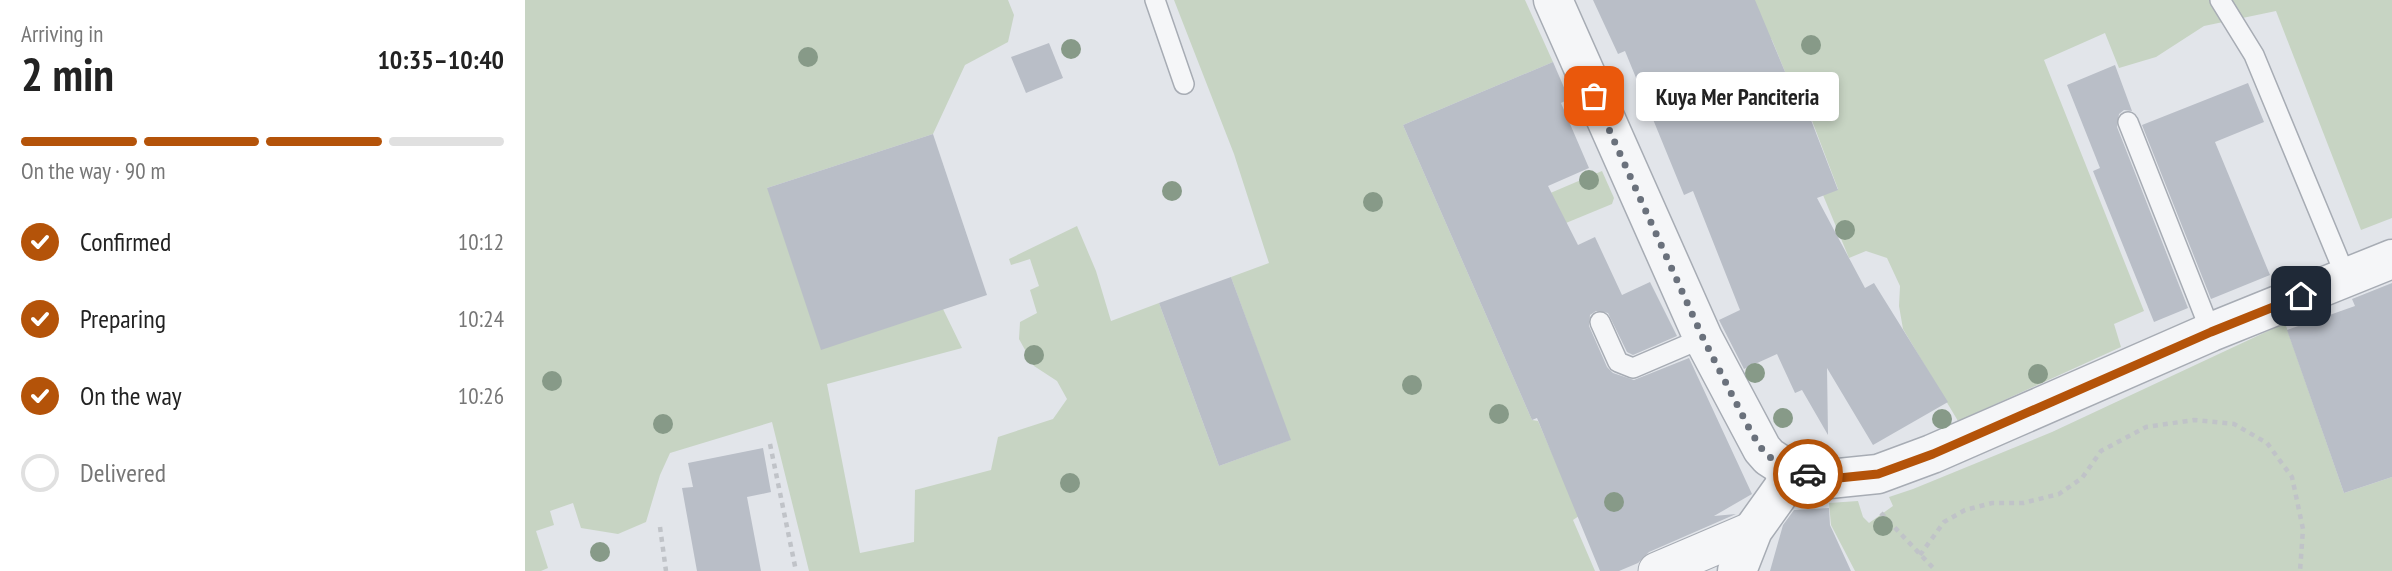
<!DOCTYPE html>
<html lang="en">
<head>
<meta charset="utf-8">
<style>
  :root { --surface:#fff; --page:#f6f6f6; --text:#222; --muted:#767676; --line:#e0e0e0; --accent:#b45309 }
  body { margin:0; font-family:"PT Sans Narrow",sans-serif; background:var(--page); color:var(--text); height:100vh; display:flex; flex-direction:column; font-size:26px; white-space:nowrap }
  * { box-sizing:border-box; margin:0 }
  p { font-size:23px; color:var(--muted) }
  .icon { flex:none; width:38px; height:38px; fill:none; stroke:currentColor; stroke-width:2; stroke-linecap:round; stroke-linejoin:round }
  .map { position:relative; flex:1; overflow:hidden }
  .sheet { display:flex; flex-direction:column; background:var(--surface); width:525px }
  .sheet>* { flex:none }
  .pin { position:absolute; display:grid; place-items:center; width:60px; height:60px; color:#fff; margin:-30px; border-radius:14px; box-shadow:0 4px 10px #0006 }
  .courier { position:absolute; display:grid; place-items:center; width:70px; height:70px; margin:-35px; border:5px solid #b45309; border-radius:50%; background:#fff; color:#222; box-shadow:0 2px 9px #0007 }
  .bubble { position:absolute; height:49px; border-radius:7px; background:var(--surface); box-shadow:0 4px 10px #0003; font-size:23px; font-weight:700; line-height:49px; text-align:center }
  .head em { font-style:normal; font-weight:700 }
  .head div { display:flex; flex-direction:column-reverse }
  .head { display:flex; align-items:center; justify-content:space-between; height:119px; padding:0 21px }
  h1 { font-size:46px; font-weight:700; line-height:52px }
  .bar { display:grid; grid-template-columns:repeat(4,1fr); gap:10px 7px; align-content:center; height:84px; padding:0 21px }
  .bar i { height:9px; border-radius:5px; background:var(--line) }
  .bar .active { background:var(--accent) }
  .bar p { grid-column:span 4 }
  ol { padding:0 21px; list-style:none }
  li { display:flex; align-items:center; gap:21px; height:77px }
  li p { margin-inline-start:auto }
  li .icon { padding:7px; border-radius:50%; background:var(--accent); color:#fff; stroke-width:4 }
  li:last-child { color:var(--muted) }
  li i { width:38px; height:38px; border:4px solid var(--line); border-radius:50% }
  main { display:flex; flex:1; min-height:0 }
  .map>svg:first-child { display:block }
</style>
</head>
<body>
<main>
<section class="sheet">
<div class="head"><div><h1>2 min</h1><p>Arriving in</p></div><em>10:35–10:40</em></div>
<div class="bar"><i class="active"></i><i class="active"></i><i class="active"></i><i></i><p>On the way · 90 m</p></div>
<ol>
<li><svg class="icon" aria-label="check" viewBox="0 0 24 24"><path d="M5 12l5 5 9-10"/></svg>Confirmed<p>10:12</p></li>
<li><svg class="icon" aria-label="check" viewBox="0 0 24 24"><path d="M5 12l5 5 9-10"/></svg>Preparing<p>10:24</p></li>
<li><svg class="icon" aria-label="check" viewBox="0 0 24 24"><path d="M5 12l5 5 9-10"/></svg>On the way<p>10:26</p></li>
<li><i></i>Delivered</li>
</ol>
</section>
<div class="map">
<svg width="1867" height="571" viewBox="0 0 1867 571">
  <rect width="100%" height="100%" fill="#e2e5ea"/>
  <g fill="#c7d4c3">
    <path d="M 0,0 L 483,0 L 489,15 L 483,42 L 440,65 L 408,134 L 242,188 L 418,309 L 437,348 L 302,384 L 335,553 L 389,542 L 390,490 L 466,470 L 473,437 L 528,419 L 542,399 L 532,381 L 509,366 L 494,339 L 495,322 L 512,313 L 505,290 L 514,286 L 505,259 L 486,265 L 484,259 L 552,226 L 571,271 L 586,321 L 634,303 L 694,466 L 765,440 L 706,277 L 744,263 L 709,154 L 649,0 L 1000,0 L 1028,62 L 878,125 L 1007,420 L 1013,421 L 1054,516 L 1048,520 L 1070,571 L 284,571 L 247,422 L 145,453 L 135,475 L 121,522 L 93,534 L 56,528 L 48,503 L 25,511 L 29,525 L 11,531 L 23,568 L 16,571 L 0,571 Z"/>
    <path d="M 1212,0 L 1867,0 L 1867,218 L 1836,230 L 1751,11 L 1679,26 L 1631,57 L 1594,68 L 1580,33 L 1519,60 L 1619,311 L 1589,324 L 1596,347 L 1433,421 L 1378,329 L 1374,306 L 1375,286 L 1362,258 L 1341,251 L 1324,258 L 1298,195 L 1313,189 L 1270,76 L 1263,79 L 1247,40 Z"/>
    <path d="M 1077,171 L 1089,198 L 1087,204 L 1024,230 L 1009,200 Z"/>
    <path d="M 1760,323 L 1819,493 L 1867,477 L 1867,571 L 1330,571 L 1306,525 L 1304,503 L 1333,501 L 1338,517 L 1344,523 L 1368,506 L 1364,497 L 1388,489 L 1527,432 Z"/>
  </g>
  <g fill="#b9bec7">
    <path d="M 1068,0 L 1230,0 L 1263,79 L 1269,76 L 1313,190 L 1292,198 L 1340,288 L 1349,283 L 1423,402 L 1348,445 L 1302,368 L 1303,435 L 1277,390 L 1270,393 L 1252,354 L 1219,369 L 1194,320 L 1215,310 L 1168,191 L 1159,195 L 1100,51 L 1093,54 Z"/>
    <path d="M 524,43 L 538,78 L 501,93 L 486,57 Z"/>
    <path d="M 1028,62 L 1044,99 L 1036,103 L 1064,168 L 1023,186 L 1053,245 L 1070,237 L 1097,295 L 1125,282 L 1152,336 L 1108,355 L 1102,352 L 1083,313 L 1071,311 L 1065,315 L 1064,326 L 1082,367 L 1088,373 L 1109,380 L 1164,358 L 1227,494 L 1189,516 L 1211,514 L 1124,552 L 1113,563 L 1094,571 L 1075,571 L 1012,418 L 1007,420 L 878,125 Z"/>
    <path d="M 1590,65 L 1607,111 L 1599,110 L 1594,114 L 1592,127 L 1663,308 L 1629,322 L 1568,171 L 1575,168 L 1542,85 Z"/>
    <path d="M 1723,83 L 1739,122 L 1690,142 L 1745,275 L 1686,299 L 1617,125 Z"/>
    <path d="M 408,134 L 462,295 L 296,350 L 242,188 Z"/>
    <path d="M 706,277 L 766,440 L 694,466 L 634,303 Z"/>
    <path d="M 1867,283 L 1867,477 L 1819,493 L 1762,330 L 1830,306 L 1827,299 Z"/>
    <path d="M 238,448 L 246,492 L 222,497 L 236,571 L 172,571 L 157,488 L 168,487 L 163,463 Z"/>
    <path d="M 1304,508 L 1305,525 L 1326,571 L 1245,571 L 1258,525 L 1269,510 Z"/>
  </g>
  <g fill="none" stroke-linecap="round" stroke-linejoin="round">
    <defs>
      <g id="service">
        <path d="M 630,0 L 659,84"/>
        <path d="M 1695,0 L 1729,55 L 1821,277"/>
        <path d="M 1603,122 L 1686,332"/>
        <path d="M 1075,322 L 1093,362 L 1108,368 L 1178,338"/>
      </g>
      <path id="minor" d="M 1132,571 L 1228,530"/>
      <g id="tertiary">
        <path d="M 1028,0 L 1178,338 L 1237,449 L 1244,457 L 1264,470 L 1304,479 L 1353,474 L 1407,454 L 1686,332 L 1867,259"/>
        <path d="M 1212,571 L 1228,530 L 1258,488 L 1264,470"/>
      </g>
    </defs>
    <use href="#service" stroke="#a7acb4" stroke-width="22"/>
    <use href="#minor" stroke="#a7acb4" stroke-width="39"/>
    <use href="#tertiary" stroke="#a7acb4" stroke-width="41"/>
    <g stroke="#c0c3c8" stroke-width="4.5" stroke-dasharray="5 5" stroke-linecap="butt">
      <path d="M 245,444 L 271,571"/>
      <path d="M 1356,513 L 1411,571"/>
      <path d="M 135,527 L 141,571"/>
      <path d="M 1395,555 L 1419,522 L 1440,510 L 1467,503 L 1498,503 L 1534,494 L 1557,478 L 1576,451 L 1621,427 L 1669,420 L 1709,424 L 1742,443 L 1767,477 L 1778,529 L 1775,571"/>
    </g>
    <use href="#service" stroke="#f5f6f8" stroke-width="19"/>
    <use href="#minor" stroke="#f5f6f8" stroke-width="37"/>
    <use href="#tertiary" stroke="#f5f6f8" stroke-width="38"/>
  </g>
  <g fill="#879a88">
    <circle cx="1286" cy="45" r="10"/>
    <circle cx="546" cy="49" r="10"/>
    <circle cx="283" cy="57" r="10"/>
    <circle cx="1064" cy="180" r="10"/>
    <circle cx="647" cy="191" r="10"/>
    <circle cx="848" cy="202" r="10"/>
    <circle cx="1320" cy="230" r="10"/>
    <circle cx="509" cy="355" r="10"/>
    <circle cx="1230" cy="373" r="10"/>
    <circle cx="1513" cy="374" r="10"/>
    <circle cx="27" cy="381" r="10"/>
    <circle cx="887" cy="385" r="10"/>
    <circle cx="974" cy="414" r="10"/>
    <circle cx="1258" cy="418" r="10"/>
    <circle cx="1417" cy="419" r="10"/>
    <circle cx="138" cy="424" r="10"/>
    <circle cx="545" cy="483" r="10"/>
    <circle cx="1089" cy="502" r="10"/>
    <circle cx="1358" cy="526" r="10"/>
    <circle cx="75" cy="552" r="10"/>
  </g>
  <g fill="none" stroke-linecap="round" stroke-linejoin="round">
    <path stroke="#6a717c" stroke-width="7" stroke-dasharray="0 12.6" d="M 1069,96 L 1178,338 L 1226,432 L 1237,449 L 1252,464 L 1283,474"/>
    <path stroke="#b45309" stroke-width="9" d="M 1283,474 L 1304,479 L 1353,474 L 1408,454 L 1686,332 L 1776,296"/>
  </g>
</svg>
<div class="pin" style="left:1069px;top:96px;background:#ea580c"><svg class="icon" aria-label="bag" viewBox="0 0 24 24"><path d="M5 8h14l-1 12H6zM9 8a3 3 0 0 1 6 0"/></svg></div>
<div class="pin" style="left:1776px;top:296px;background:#1f2937"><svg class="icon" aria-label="home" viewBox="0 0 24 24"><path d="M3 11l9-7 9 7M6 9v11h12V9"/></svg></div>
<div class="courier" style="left:1283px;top:474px"><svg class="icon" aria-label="car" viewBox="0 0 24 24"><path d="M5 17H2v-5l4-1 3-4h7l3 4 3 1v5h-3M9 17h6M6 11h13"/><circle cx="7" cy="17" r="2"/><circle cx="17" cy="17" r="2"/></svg></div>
<div class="bubble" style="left:1111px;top:72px;width:203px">Kuya Mer Panciteria</div>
</div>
</main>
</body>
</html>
